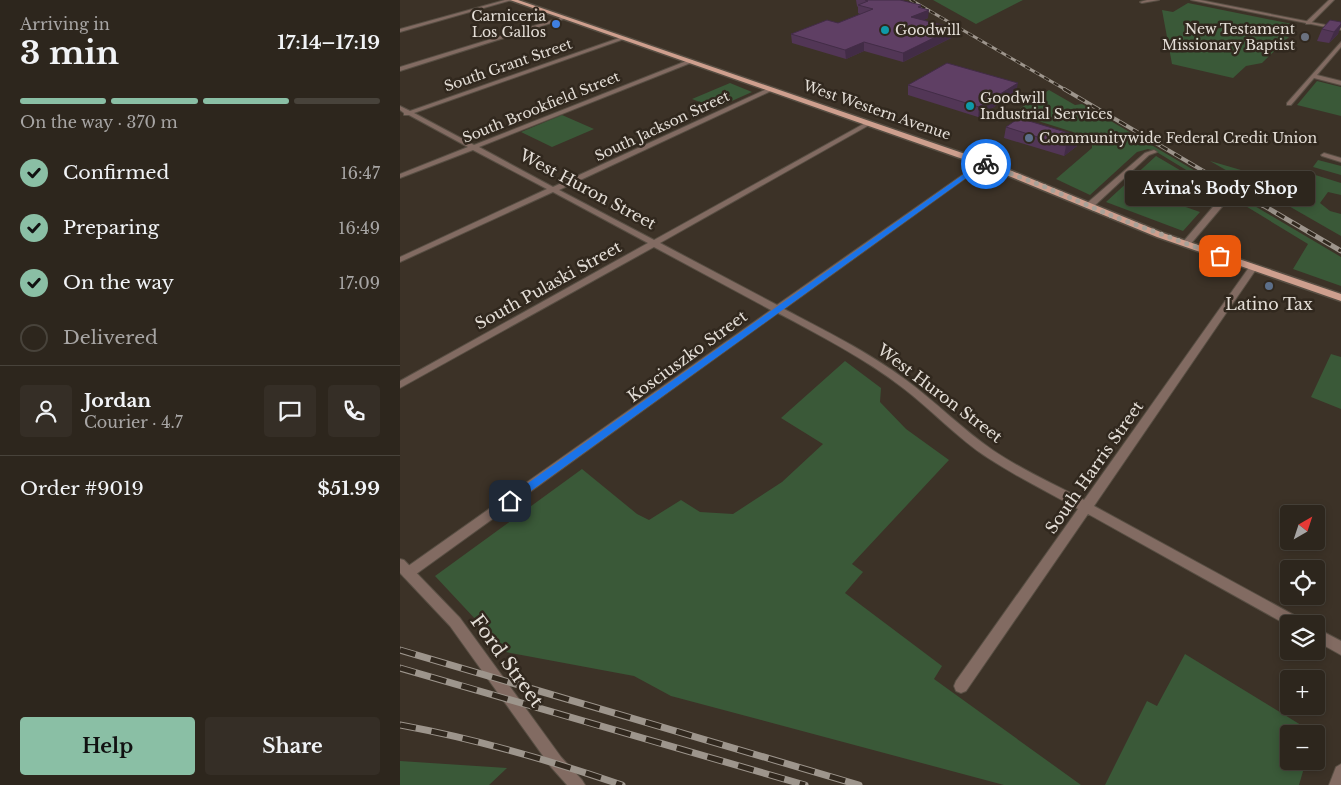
<!DOCTYPE html>
<html lang="en">
<head>
<meta charset="utf-8">
<style>
  :root { --surface:#2d261d; --page:#352e26; --text:#f1f3f6; --muted:#a7a5a4; --line:#48433b; --accent:#8abfa5 }
  body { margin:0; font-family:"Libre Baskerville",serif; background:var(--page); color:var(--text); height:100vh; display:flex; flex-direction:column; font-size:19px; white-space:nowrap }
  * { box-sizing:border-box; margin:0 }
  p { font-size:16px; color:var(--muted) }
  .icon { flex:none; width:28px; height:28px; fill:none; stroke:currentColor; stroke-width:2; stroke-linecap:round; stroke-linejoin:round }
  .map { position:relative; flex:1; overflow:hidden }
  .details { display:flex; flex-direction:column; background:var(--surface); width:400px }
  .details>* { flex:none }
  .needle { width:32px; rotate:39deg }
  .tools { position:absolute; left:880px; top:505px; display:grid; gap:10px }
  .tools a { display:grid; place-items:center; width:45px; height:45px; border-radius:5px; background:var(--surface); box-shadow:0 2px 8px #0003,0 0 0 1px var(--line); font-size:25px }
  .pin { position:absolute; display:grid; place-items:center; width:42px; height:42px; color:#fff; margin:-21px; border-radius:10px; box-shadow:0 2px 8px #0006 }
  .courier { position:absolute; display:grid; place-items:center; width:50px; height:50px; margin:-25px; border:4px solid #1a73e8; border-radius:50%; background:#fff; color:#222; box-shadow:0 1px 6px #0007 }
  .bubble { position:absolute; height:35px; border-radius:5px; background:var(--surface); box-shadow:0 2px 8px #0003,0 0 0 1px var(--line); font-size:16px; font-weight:800; line-height:35px; text-align:center }
  .head em { font-style:normal; font-weight:800 }
  .head div { display:flex; flex-direction:column-reverse }
  .head { display:flex; align-items:center; justify-content:space-between; height:85px; padding:0 20px }
  h1 { font-size:32px; font-weight:800; line-height:38px }
  .bar { display:grid; grid-template-columns:repeat(4,1fr); gap:8px 5px; align-content:center; height:60px; padding:0 20px }
  .bar i { height:6px; border-radius:4px; background:var(--line) }
  .bar .current { background:var(--accent) }
  .bar p { grid-column:span 4 }
  .line { display:flex; align-items:center; gap:12px; padding:0 20px; border-top:1px solid var(--line) }
  .line div { flex:1 }
  .round { display:grid; place-items:center; flex:none; width:52px; height:52px; border-radius:5px; background:var(--page) }
  ol { padding:0 20px; list-style:none }
  li { display:flex; align-items:center; gap:15px; height:55px }
  li p { margin-inline-start:auto }
  li .icon { padding:5px; border-radius:50%; background:var(--accent); color:#111; stroke-width:4 }
  li:last-child { color:var(--muted) }
  li i { width:28px; height:28px; border:2px solid var(--line); border-radius:50% }
  .primary-button { display:flex; gap:10px; margin-top:auto; padding:10px 20px }
  .primary-button a { flex:1; height:58px; border-radius:5px; background:var(--accent); color:#111; font-size:20px; font-weight:800; line-height:58px; text-align:center }
  .primary-button a+a { background:var(--page); color:var(--text) }
  main { display:flex; flex:1; min-height:0 }
  .map>svg:first-child { display:block }
</style>
</head>
<body>
<main>
<section class="details">
<div class="head"><div><h1>3 min</h1><p>Arriving in</p></div><em>17:14–17:19</em></div>
<div class="bar"><i class="current"></i><i class="current"></i><i class="current"></i><i></i><p>On the way · 370 m</p></div>
<ol>
<li><svg class="icon" aria-label="check" viewBox="0 0 24 24"><path d="M5 12l5 5 9-10"/></svg>Confirmed<p>16:47</p></li>
<li><svg class="icon" aria-label="check" viewBox="0 0 24 24"><path d="M5 12l5 5 9-10"/></svg>Preparing<p>16:49</p></li>
<li><svg class="icon" aria-label="check" viewBox="0 0 24 24"><path d="M5 12l5 5 9-10"/></svg>On the way<p>17:09</p></li>
<li><i></i>Delivered</li>
</ol>
<div class="line" style="height:90px"><a class="round"><svg class="icon" aria-label="person" viewBox="0 0 24 24"><circle cx="12" cy="8" r="4"/><path d="M4 21q1-7 8-7t8 7"/></svg></a><div><b>Jordan</b><p>Courier · 4.7</p></div><a class="round"><svg class="icon" aria-label="chat" viewBox="0 0 24 24"><path d="M4 5h16v11H9l-5 4z"/></svg></a><a class="round"><svg class="icon" aria-label="phone" viewBox="0 0 24 24"><path d="M5 4h4l2 5-3 2q2 4 5 5l2-3 5 2v4C11 20 4 13 5 4z"/></svg></a></div>
<div class="line" style="height:65px"><div>Order #9019</div><b>$51.99</b></div>
<div class="primary-button"><a>Help</a><a>Share</a></div>
</section>
<div class="map">
<svg width="941" height="785" viewBox="0 0 941 785">
  <rect width="100%" height="100%" fill="#3c3227"/>
  <g fill="#3a5938">
    <path d="M 533,0 L 623,0 L 576,24 Z"/>
    <path d="M 788,3 L 897,25 L 885,36 L 889,37 L 862,63 L 846,66 L 833,78 L 772,64 L 762,10 L 773,12 Z"/>
    <path d="M 917,81 L 941,87 L 941,116 L 897,105 Z"/>
    <path d="M 330,83 L 352,92 L 316,108 L 292,99 Z"/>
    <path d="M 649,90 L 675,105 L 682,104 L 941,257 L 941,286 L 893,269 L 908,244 L 755,151 L 748,149 L 737,152 L 690,195 L 656,179 L 692,148 L 692,138 L 613,113 Z"/>
    <path d="M 162,115 L 194,129 L 152,147 L 121,132 Z"/>
    <path d="M 756,156 L 817,192 L 811,199 L 774,187 L 763,199 L 800,212 L 783,231 L 706,202 Z"/>
    <path d="M 918,160 L 941,166 L 941,175 L 913,167 Z"/>
    <path d="M 810,161 L 900,187 L 909,173 L 941,183 L 941,195 L 928,192 L 920,203 L 930,211 L 941,214 L 941,236 Z"/>
    <path d="M 931,354 L 941,357 L 941,409 L 911,397 Z"/>
    <path d="M 445,361 L 481,388 L 480,402 L 506,429 L 549,460 L 452,564 L 463,572 L 445,593 L 542,666 L 534,679 L 681,785 L 604,785 L 271,696 L 234,676 L 106,652 L 35,576 L 182,469 L 237,514 L 249,520 L 281,500 L 300,512 L 333,514 L 382,482 L 423,444 L 381,418 Z"/>
    <path d="M 785,654 L 914,733 L 889,734 L 889,761 L 906,761 L 899,785 L 705,785 L 747,701 L 757,706 Z"/>
    <path d="M 0,761 L 107,768 L 89,785 L 0,785 Z"/>
  </g>
  <g fill="none" stroke-linecap="round" stroke-linejoin="round">
    <defs>
      <g id="minor">
        <path d="M 105,0 L 112,0 L 0,32 L 0,29 Z"/>
        <path d="M 747,0 L 759,0 L 742,3 L 740,2 Z"/>
        <path d="M 929,0 L 934,0 L 910,24 L 906,24 L 906,22 Z"/>
        <path d="M 163,17 L 167,18 L 0,71 L 0,67 Z"/>
        <path d="M 222,37 L 227,38 L 14,113 L 74,145 L 289,60 L 293,60 L 293,62 L 79,147 L 153,187 L 369,88 L 373,88 L 373,90 L 159,190 L 254,240 L 467,122 L 471,122 L 471,124 L 260,243 L 377,305 L 581,162 L 585,162 L 585,164 L 384,309 C 426,331 468,352 506,380 C 536,402 563,430 594,451 C 622,470 654,484 684,500 L 850,266 L 856,266 L 857,268 L 694,506 L 903,620 L 905,624 L 889,624 L 889,626 L 688,514 L 566,691 L 561,693 L 556,691 L 554,686 L 556,681 L 678,509 C 648,492 617,477 588,458 C 557,438 532,410 503,388 C 464,358 421,336 378,313 L 12,577 L 8,579 L 4,577 L 2,573 L 4,569 L 371,310 L 254,247 L 0,388 L 0,381 L 248,243 L 153,192 L 0,262 L 0,257 L 147,189 L 73,150 L 0,178 L 0,174 L 68,147 L 9,115 L 4,115 L 4,113 L 0,110 L 0,106 L 10,111 Z"/>
        <path d="M 941,42 L 941,47 L 917,75 L 941,81 L 941,85 L 914,78 L 891,105 L 887,105 L 887,103 Z"/>
        <path d="M 754,150 L 757,152 L 749,155 L 692,208 L 686,208 L 686,204 L 745,153 Z"/>
        <path d="M 924,153 L 941,158 L 941,162 L 922,156 L 921,155 Z"/>
        <path d="M 824,194 L 831,196 L 789,246 L 783,246 L 783,242 Z"/>
        <path d="M 916,628 L 941,641 L 941,655 L 916,641 Z"/>
      </g>
      <g id="tertiary">
        <path d="M 791,0 L 800,0 L 941,28 L 941,30 Z"/>
        <path d="M 0,559 L 4,560 L 60,618 L 161,757 L 182,780 L 185,785 L 167,785 L 151,767 L 50,626 L 0,573 Z"/>
        <path d="M 941,764 L 941,785 L 929,785 L 936,767 Z"/>
      </g>
      <path id="primary" d="M 110,0 L 118,0 L 600,166 L 763,233 L 941,294 L 941,301 L 757,237 L 594,170 Z"/>
    </defs>
    <use href="#minor" stroke="#574e43" stroke-width="2"/>
    <use href="#tertiary" stroke="#574e43" stroke-width="2"/>
    <use href="#primary" stroke="#574e43" stroke-width="3"/>
    <use href="#minor" fill="#826b62" fill-rule="evenodd"/>
    <use href="#tertiary" fill="#826b62" fill-rule="evenodd"/>
    <use href="#primary" fill="#ce9f8e" fill-rule="evenodd"/>
    <defs>
      <path id="rail-far3" d="M 511,0 L 666,90"/>
      <path id="rail-far2" d="M 664,89 L 863,206"/>
      <path id="rail-far1" d="M 861,204 L 941,251"/>
      <g id="rail">
        <path d="M 0,650 L 459,785"/>
        <path d="M 0,668 L 405,785"/>
        <path d="M 0,725 C 76,739 149,760 222,785"/>
      </g>
    </defs>
    <use href="#rail-far3" stroke="#9d958c" stroke-width="3"/>
    <use href="#rail-far2" stroke="#9d958c" stroke-width="4"/>
    <use href="#rail-far1" stroke="#9d958c" stroke-width="5"/>
    <use href="#rail" stroke="#9d958c" stroke-width="7"/>
    <use href="#rail-far3" stroke="#31281e" stroke-width="2" stroke-dasharray="5.5" stroke-linecap="butt"/>
    <use href="#rail-far2" stroke="#31281e" stroke-width="2.5" stroke-dasharray="8" stroke-linecap="butt"/>
    <use href="#rail-far1" stroke="#31281e" stroke-width="3" stroke-dasharray="9" stroke-linecap="butt"/>
    <use href="#rail" stroke="#31281e" stroke-width="5" stroke-dasharray="16" stroke-linecap="butt"/>
  </g>
  <g fill="#523656">
    <path d="M 456,0 L 502,0 L 521,8 L 528,18 L 523,20 L 553,37 L 503,62 L 464,51 L 446,59 L 392,43 L 391,34 L 438,23 L 460,14 L 458,13 L 458,7 L 457,6 Z"/>
    <path d="M 941,22 L 938,34 L 929,43 L 917,41 L 922,29 Z"/>
    <path d="M 508,85 L 616,93 L 578,117 L 508,95 Z"/>
    <path d="M 606,127 L 677,146 L 664,156 L 604,138 Z"/>
  </g>
  <g fill="#422c46">
    <path d="M 521,5 L 521,13 L 529,10 L 528,18 L 511,26 L 511,17 L 518,7 Z"/>
    <path d="M 941,24 L 941,26 L 938,34 L 929,43 L 934,32 Z"/>
    <path d="M 554,28 L 553,37 L 503,62 L 503,53 Z"/>
    <path d="M 464,42 L 464,51 L 446,59 L 445,50 Z"/>
    <path d="M 618,83 L 616,93 L 578,117 L 579,107 Z"/>
    <path d="M 679,136 L 677,146 L 664,156 L 666,146 Z"/>
  </g>
  <g fill="#5f3f64" stroke="#422c46">
    <path d="M 465,0 L 500,0 L 521,5 L 518,7 L 529,10 L 511,17 L 554,28 L 503,53 L 464,42 L 445,50 L 391,34 L 427,20 L 438,23 L 473,9 L 458,5 L 468,1 Z"/>
    <path d="M 930,20 L 941,22 L 941,24 L 934,32 L 922,29 Z"/>
    <path d="M 547,63 L 618,83 L 579,107 L 508,85 Z"/>
    <path d="M 619,118 L 679,136 L 666,146 L 606,127 Z"/>
  </g>
  <path fill="#1a73e8" d="M 581,162 L 589,164 L 584,165 L 114,503 L 107,503 L 107,498 Z"/>
  <g fill="none" stroke-linecap="round" stroke-linejoin="round">
    <path stroke="#a9a299" stroke-width="5" stroke-dasharray="0 9" d="M 586,164 L 638,184 L 715,217 L 820,256"/>
  </g>
  <circle fill="#3f7fe0" stroke="#31281e" stroke-width="2" cx="156" cy="24" r="5"/>
  <g fill="#0f9aa8" stroke="#31281e" stroke-width="2">
    <circle cx="485" cy="30" r="5"/>
    <circle cx="570" cy="106" r="5"/>
  </g>
  <circle fill="#6b7280" stroke="#31281e" stroke-width="2" cx="905" cy="37" r="5"/>
  <g fill="#5c6f8a" stroke="#31281e" stroke-width="2">
    <circle cx="629" cy="138" r="5"/>
    <circle cx="869" cy="286" r="5"/>
  </g>
  <g text-anchor="middle" dominant-baseline="central" stroke-width="5" stroke-linejoin="round" paint-order="stroke">
    <g font-size="14" fill="#e4ded7" stroke="#31281e" text-anchor="start">
      <text x="146" y="16" text-anchor="end">Carniceria<tspan x="146" dy="16">Los Gallos</tspan></text>
      <text x="895" y="29" text-anchor="end">New Testament<tspan x="895" dy="16">Missionary Baptist</tspan></text>
      <text x="495" y="30">Goodwill</text>
      <text x="580" y="98">Goodwill<tspan x="580" dy="16">Industrial Services</tspan></text>
      <text x="639" y="138">Communitywide Federal Credit Union</text>
    </g>
    <g font-size="14" fill="#e4ded7" stroke="#31281e">
      <text transform="translate(108 65) rotate(-19)">South Grant Street</text>
      <text transform="translate(141 107) rotate(-22)">South Brookfield Street</text>
      <text transform="translate(477 110) rotate(19)">West Western Avenue</text>
      <text transform="translate(262 126) rotate(-25)">South Jackson Street</text>
    </g>
    <g font-size="16" fill="#e4ded7" stroke="#31281e">
      <text transform="translate(188 189) rotate(28)">West Huron Street</text>
      <text transform="translate(148 285) rotate(-29)">South Pulaski Street</text>
      <text transform="translate(287 356) rotate(-36)">Kosciuszko Street</text>
      <text transform="translate(540 393) rotate(37)">West Huron Street</text>
      <text transform="translate(694 467) rotate(-55)">South Harris Street</text>
    </g>
    <g font-size="16" fill="#e4ded7" stroke="#31281e">
      <text x="869" y="304">Latino Tax</text>
    </g>
    <g font-size="19" fill="#e4ded7" stroke="#31281e">
      <text transform="translate(107 661) rotate(54)">Ford Street</text>
    </g>
  </g>
</svg>
<div class="tools">
<a><svg class="needle" viewBox="-14 -14 28 28"><path d="M0-13l5 13h-10z" fill="#e53935"/><path d="M0 13l5-13h-10z" fill="#a7a5a4"/></svg></a>
<a><svg class="icon" aria-label="locate" viewBox="0 0 24 24"><circle cx="12" cy="12" r="6"/><path d="M12 2v4M12 18v4M2 12h4M18 12h4"/></svg></a>
<a><svg class="icon" aria-label="layers" viewBox="0 0 24 24"><path d="M12 4l9 5-9 5-9-5zM3 14l9 5 9-5"/></svg></a>
<a>+</a>
<a>−</a>
</div>
<div class="pin" style="left:820px;top:256px;background:#ea580c"><svg class="icon" aria-label="bag" viewBox="0 0 24 24"><path d="M5 8h14l-1 12H6zM9 8a3 3 0 0 1 6 0"/></svg></div>
<div class="pin" style="left:110px;top:501px;background:#1f2937"><svg class="icon" aria-label="home" viewBox="0 0 24 24"><path d="M3 11l9-7 9 7M6 9v11h12V9"/></svg></div>
<div class="courier" style="left:586px;top:164px"><svg class="icon" aria-label="bike" viewBox="0 0 24 24"><circle cx="6" cy="16" r="4"/><circle cx="18" cy="16" r="4"/><path d="M6 16l4-8h5l3 8M10 8l3 8H6M13 5h3"/></svg></div>
<div class="bubble" style="left:725px;top:171px;width:190px">Avina's Body Shop</div>
</div>
</main>
</body>
</html>
